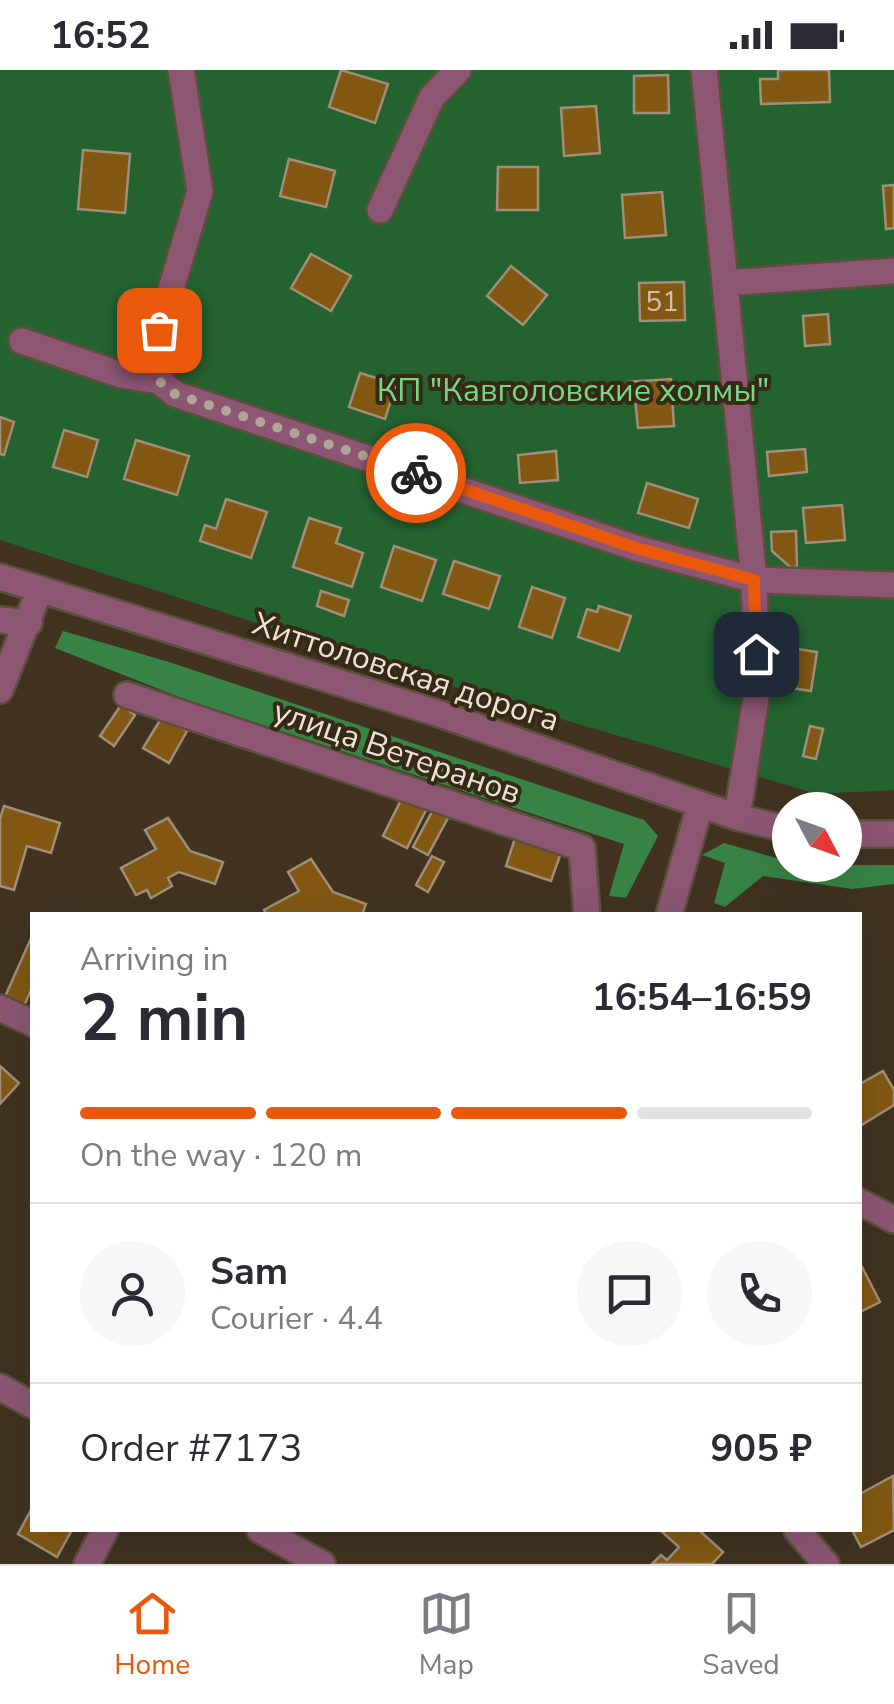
<!DOCTYPE html>
<html lang="en">
<head>
<meta charset="utf-8">
<style>
  :root { --surface:#fff; --page:#f7f7f7; --text:#2b2b33; --muted:#7c7c81; --line:#e1e1e2; --accent:#ea580c }
  body { margin:0; font-family:"Nunito Sans",sans-serif; background:var(--page); color:var(--text); height:100vh; display:flex; flex-direction:column; font-size:38px; white-space:nowrap }
  * { box-sizing:border-box; margin:0 }
  p { font-size:32px; color:var(--muted) }
  .icon { flex:none; width:55px; height:55px; fill:none; stroke:currentColor; stroke-width:2; stroke-linecap:round; stroke-linejoin:round }
  .map { position:relative; flex:1; overflow:hidden }
  .sheet { position:absolute; left:30px; top:842px; width:832px; height:620px; display:flex; flex-direction:column; background:var(--surface); border-radius:0px; box-shadow:0 10px 40px #0002 }
  .sheet>* { flex:none }
  .needle { width:65px; rotate:131deg }
  .buttons { position:absolute; left:772px; top:722px; display:grid; gap:20px }
  .buttons a { display:grid; place-items:center; width:90px; height:90px; border-radius:50%; background:var(--surface); box-shadow:0 10px 40px #0002; font-size:50px }
  .pin { position:absolute; display:grid; place-items:center; width:85px; height:85px; color:#fff; margin:-42px; border-radius:20px; box-shadow:0 5px 15px #0006 }
  .courier { position:absolute; display:grid; place-items:center; width:100px; height:100px; margin:-50px; border:8px solid #ea580c; border-radius:50%; background:#fff; color:#222; box-shadow:0 2px 12px #0007 }
  .headline em { font-style:normal; font-weight:700 }
  .headline div { display:flex; flex-direction:column-reverse }
  .headline { display:flex; align-items:center; justify-content:space-between; height:170px; padding:0 50px }
  h1 { font-size:65px; font-weight:700; line-height:75px }
  .bar { display:grid; grid-template-columns:repeat(4,1fr); gap:15px 10px; align-content:center; height:120px; padding:0 50px }
  .bar i { height:12px; border-radius:8px; background:var(--line) }
  .bar .active { background:var(--accent) }
  .bar p { grid-column:span 4 }
  .line { display:flex; align-items:center; gap:25px; padding:0 50px; border-top:2px solid var(--line) }
  .line div { flex:1 }
  .round { display:grid; place-items:center; flex:none; width:105px; height:105px; border-radius:52px; background:var(--page) }
  .status { display:flex; justify-content:space-between; align-items:center; height:70px; padding:0 50px; background:var(--surface); direction:ltr }
  .status svg { height:28px; fill:currentColor }
  .tabs { display:flex; justify-content:space-around; align-items:center; height:140px; border-top:2px solid var(--line); background:var(--surface); font-size:28px; color:var(--muted) }
  .tabs a { display:grid; justify-items:center; gap:5px }
  .tabs .active { color:var(--accent) }
  .map>svg:first-child { display:block }
</style>
</head>
<body>
<div class="status"><b>16:52</b><svg viewBox="0 0 49 12"><path d="M0 12V9h3v3zM5 12V6h3v6zM10 12V3h3v9zM15 12V0h3v12zM26 1h20v11H26zM47 4h2v5h-2z"/></svg></div>
<div class="map">
<svg width="894" height="1494" viewBox="0 0 894 1494">
  <rect width="100%" height="100%" fill="#413320"/>
  <path fill="#246330" d="M 0,0 L 894,0 L 894,720 L 817,724 L 476,624 L 0,470 Z"/>
  <g fill="#388446">
    <path d="M 63,561 L 169,592 L 644,750 L 658,766 L 626,828 L 609,826 L 624,774 L 187,630 L 55,578 Z"/>
    <path d="M 724,773 L 790,792 L 790,795 L 894,795 L 894,814 L 852,819 L 763,806 L 725,837 L 714,833 L 725,793 L 702,785 Z"/>
  </g>
  <g fill="#825813" stroke="#a08f7a" stroke-width="2.5">
    <path d="M 341,0 L 388,14 L 375,53 L 329,37 Z"/>
    <path d="M 778,0 L 829,0 L 830,32 L 761,34 L 760,9 L 778,9 Z"/>
    <path d="M 668,5 L 669,43 L 634,43 L 634,6 Z"/>
    <path d="M 596,36 L 600,83 L 564,86 L 561,38 Z"/>
    <path d="M 83,80 L 130,84 L 125,143 L 78,139 Z"/>
    <path d="M 289,89 L 335,101 L 326,137 L 280,126 Z"/>
    <path d="M 498,97 L 538,97 L 538,140 L 497,140 Z"/>
    <path d="M 894,115 L 894,158 L 886,159 L 883,116 Z"/>
    <path d="M 662,122 L 666,165 L 625,168 L 622,125 Z"/>
    <path d="M 311,184 L 351,206 L 331,241 L 291,218 Z"/>
    <path d="M 511,196 L 547,225 L 523,255 L 487,226 Z"/>
    <path d="M 684,212 L 685,250 L 640,251 L 639,213 Z"/>
    <path d="M 828,244 L 830,274 L 805,276 L 803,246 Z"/>
    <path d="M 360,303 L 396,314 L 385,349 L 349,337 Z"/>
    <path d="M 671,309 L 674,356 L 638,358 L 635,328 L 629,329 L 628,312 Z"/>
    <path d="M 0,347 L 14,352 L 4,385 L 0,384 Z"/>
    <path d="M 64,360 L 98,370 L 87,407 L 53,397 Z"/>
    <path d="M 136,370 L 189,386 L 177,425 L 124,409 Z"/>
    <path d="M 805,379 L 807,402 L 769,406 L 767,382 Z"/>
    <path d="M 556,381 L 558,410 L 520,413 L 518,385 Z"/>
    <path d="M 647,413 L 698,429 L 689,458 L 638,443 Z"/>
    <path d="M 226,429 L 267,442 L 251,488 L 200,471 L 205,455 L 216,459 Z"/>
    <path d="M 842,435 L 845,470 L 806,473 L 803,438 Z"/>
    <path d="M 309,448 L 341,458 L 336,473 L 363,483 L 352,517 L 293,497 Z"/>
    <path d="M 796,461 L 797,497 L 790,497 L 772,481 L 771,462 Z"/>
    <path d="M 394,476 L 436,490 L 422,531 L 381,517 Z"/>
    <path d="M 454,491 L 500,506 L 489,539 L 443,524 Z"/>
    <path d="M 532,517 L 565,528 L 552,568 L 519,557 Z"/>
    <path d="M 321,521 L 349,530 L 344,546 L 317,536 Z"/>
    <path d="M 599,536 L 631,546 L 619,581 L 578,567 L 587,539 L 597,542 Z"/>
    <path d="M 784,577 L 817,582 L 811,621 L 779,616 Z"/>
    <path d="M 121,635 L 135,645 L 114,676 L 100,666 Z"/>
    <path d="M 162,647 L 187,661 L 169,693 L 143,678 Z"/>
    <path d="M 810,656 L 823,659 L 816,689 L 803,686 Z"/>
    <path d="M 404,724 L 428,736 L 407,778 L 383,766 Z"/>
    <path d="M 4,736 L 60,753 L 51,783 L 27,776 L 14,820 L 0,816 L 0,749 Z"/>
    <path d="M 434,738 L 449,746 L 428,785 L 413,777 Z"/>
    <path d="M 168,748 L 190,781 L 223,792 L 215,814 L 179,802 L 168,808 L 172,816 L 151,828 L 147,820 L 136,825 L 121,798 L 156,779 L 145,760 Z"/>
    <path d="M 516,765 L 562,780 L 551,811 L 506,796 Z"/>
    <path d="M 432,786 L 444,792 L 428,822 L 416,815 Z"/>
    <path d="M 311,789 L 333,822 L 366,834 L 362,845 L 267,845 L 264,840 L 299,821 L 288,802 Z"/>
    <path d="M 32,866 L 32,918 L 23,938 L 4,929 Z"/>
    <path d="M 0,996 L 19,1013 L 0,1034 Z"/>
    <path d="M 883,1001 L 894,1020 L 894,1035 L 860,1056 L 860,1014 Z"/>
    <path d="M 860,1193 L 880,1232 L 860,1242 Z"/>
    <path d="M 893,1406 L 894,1460 L 861,1477 L 852,1460 L 860,1460 L 860,1424 Z"/>
    <path d="M 32,1438 L 32,1460 L 72,1460 L 57,1487 L 18,1464 Z"/>
    <path d="M 660,1460 L 699,1460 L 723,1482 L 712,1494 L 652,1494 L 661,1485 L 667,1490 L 679,1477 Z"/>
  </g>
  <g fill="none" stroke-linecap="round" stroke-linejoin="round">
    <defs>
      <g id="minor">
        <path d="M 181,0 L 200,121 L 159,260 L 155,288 L 159,311 L 175,324 L 636,478 L 754,510 L 894,515"/>
        <path d="M 704,0 L 754,510 L 757,621 L 737,747"/>
        <path d="M 380,140 L 432,27 L 458,0"/>
        <path d="M 725,213 L 894,201"/>
        <path d="M 22,271 L 121,305 L 159,311"/>
        <path d="M 0,507 L 437,643 L 737,747 L 790,760"/>
        <path d="M 0,550 L 29,553"/>
        <path d="M 0,620 L 40,519"/>
        <path d="M 127,625 L 582,778 L 587,845"/>
        <path d="M 845,764 L 894,764"/>
        <path d="M 669,845 L 700,735"/>
        <path d="M 0,938 L 32,953"/>
        <path d="M 860,1132 L 894,1150"/>
        <path d="M 0,1317 L 32,1335"/>
        <path d="M 260,1460 L 322,1494"/>
        <path d="M 797,1460 L 826,1494"/>
        <path d="M 87,1494 L 105,1460"/>
      </g>
    </defs>
    <use href="#minor" stroke="#5c4f3d" stroke-width="30"/>
    <use href="#minor" stroke="#8d5774" stroke-width="25"/>
  </g>
  <g fill="none" stroke-linecap="round" stroke-linejoin="round">
    <path stroke="#b0a597" stroke-width="10" stroke-dasharray="0 18" d="M 159,260 L 155,288 L 159,311 L 175,324 L 416,403"/>
    <path stroke="#ea580c" stroke-width="12" d="M 416,403 L 636,478 L 754,510 L 756,584"/>
  </g>
  <g text-anchor="middle" dominant-baseline="central" stroke-width="8" stroke-linejoin="round" paint-order="stroke">
    <g font-size="28" fill="#d2c0a6">
      <text x="662" y="232">51</text>
    </g>
    <g font-size="32" fill="#74d884" stroke="#362916">
      <text x="573" y="320">КП "Кавголовские холмы"</text>
    </g>
    <g font-size="32" fill="#ece2d7" stroke="#362916">
      <text transform="translate(406 602) rotate(18)">Хиттоловская дорога</text>
      <text transform="translate(397 682) rotate(19)">улица Ветеранов</text>
    </g>
  </g>
</svg>
<div class="buttons">
<a><svg class="needle" viewBox="-14 -14 28 28"><path d="M0-13l5 13h-10z" fill="#e53935"/><path d="M0 13l5-13h-10z" fill="#7c7c81"/></svg></a>
</div>
<div class="pin" style="left:159px;top:260px;background:#ea580c"><svg class="icon" aria-label="bag" viewBox="0 0 24 24"><path d="M5 8h14l-1 12H6zM9 8a3 3 0 0 1 6 0"/></svg></div>
<div class="pin" style="left:756px;top:584px;background:#1f2937"><svg class="icon" aria-label="home" viewBox="0 0 24 24"><path d="M3 11l9-7 9 7M6 9v11h12V9"/></svg></div>
<div class="courier" style="left:416px;top:403px"><svg class="icon" aria-label="bike" viewBox="0 0 24 24"><circle cx="6" cy="16" r="4"/><circle cx="18" cy="16" r="4"/><path d="M6 16l4-8h5l3 8M10 8l3 8H6M13 5h3"/></svg></div>
<section class="sheet">
<div class="headline"><div><h1>2 min</h1><p>Arriving in</p></div><em>16:54–16:59</em></div>
<div class="bar"><i class="active"></i><i class="active"></i><i class="active"></i><i></i><p>On the way · 120 m</p></div>
<div class="line" style="height:180px"><a class="round"><svg class="icon" aria-label="person" viewBox="0 0 24 24"><circle cx="12" cy="8" r="4"/><path d="M4 21q1-7 8-7t8 7"/></svg></a><div><b>Sam</b><p>Courier · 4.4</p></div><a class="round"><svg class="icon" aria-label="chat" viewBox="0 0 24 24"><path d="M4 5h16v11H9l-5 4z"/></svg></a><a class="round"><svg class="icon" aria-label="phone" viewBox="0 0 24 24"><path d="M5 4h4l2 5-3 2q2 4 5 5l2-3 5 2v4C11 20 4 13 5 4z"/></svg></a></div>
<div class="line" style="height:130px"><div>Order #7173</div><b>905 ₽</b></div>
</section>
</div>
<nav class="tabs">
<a class="active"><svg class="icon" aria-label="home" viewBox="0 0 24 24"><path d="M3 11l9-7 9 7M6 9v11h12V9"/></svg>Home</a>
<a><svg class="icon" aria-label="map" viewBox="0 0 24 24"><path d="M3 6l6-2 6 2 6-2v14l-6 2-6-2-6 2zM9 4v14M15 6v14"/></svg>Map</a>
<a><svg class="icon" aria-label="saved" viewBox="0 0 24 24"><path d="M7 4h10v16l-5-4-5 4z"/></svg>Saved</a>
</nav>
</body>
</html>
